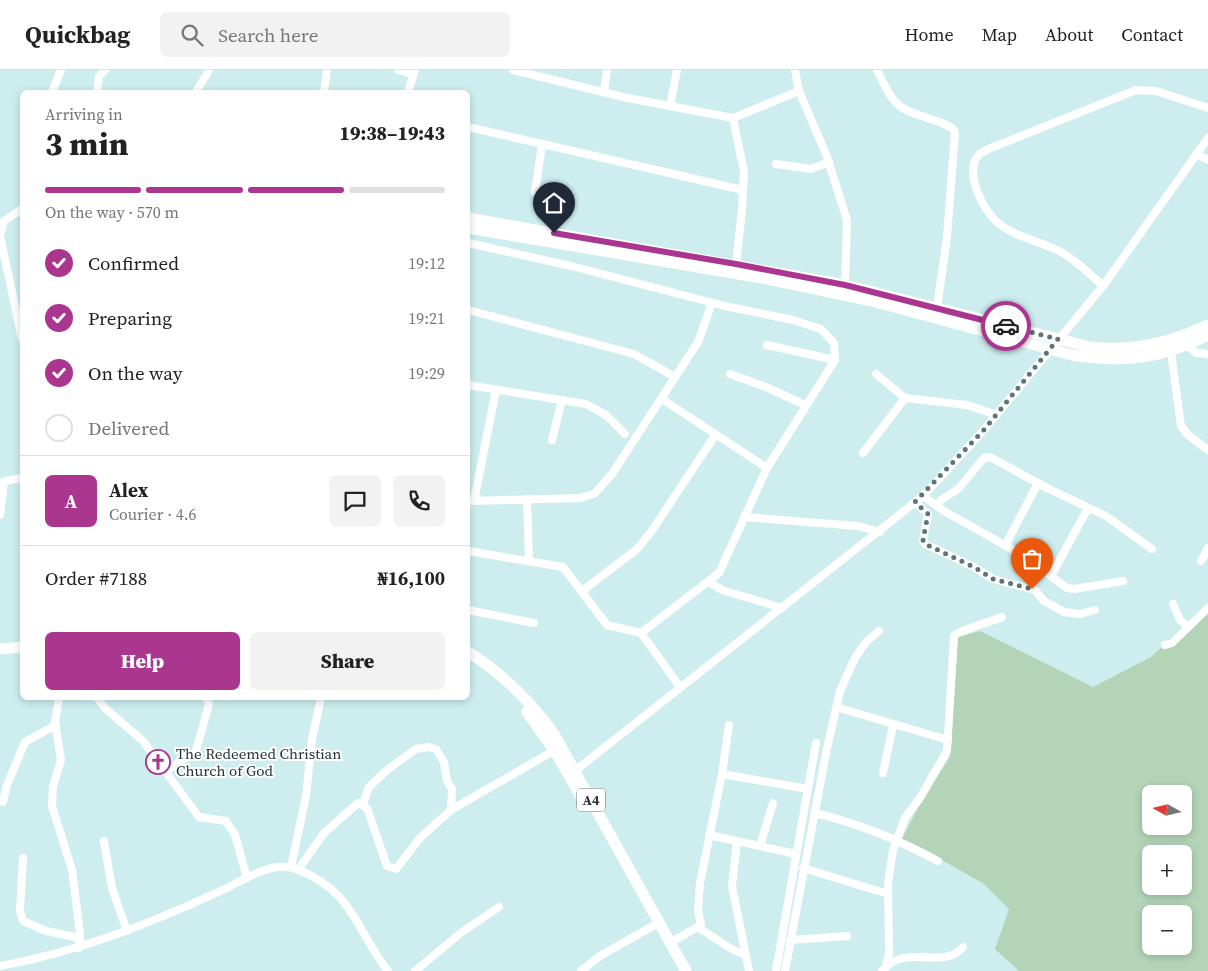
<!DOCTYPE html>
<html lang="en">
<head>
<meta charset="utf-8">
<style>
  :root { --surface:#fff; --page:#f2f2f2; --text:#222; --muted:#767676; --line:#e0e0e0; --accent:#aa3690 }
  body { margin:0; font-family:"Source Serif 4",serif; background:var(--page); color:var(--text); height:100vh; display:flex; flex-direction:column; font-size:19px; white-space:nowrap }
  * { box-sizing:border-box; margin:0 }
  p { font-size:16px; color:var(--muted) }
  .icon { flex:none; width:28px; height:28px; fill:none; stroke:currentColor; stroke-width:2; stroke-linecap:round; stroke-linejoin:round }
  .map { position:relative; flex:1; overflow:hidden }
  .details { position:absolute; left:20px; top:20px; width:450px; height:610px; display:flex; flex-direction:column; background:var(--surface); border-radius:8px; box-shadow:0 2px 8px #0003 }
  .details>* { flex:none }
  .needle { width:32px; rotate:278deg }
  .buttons { position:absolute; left:1142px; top:715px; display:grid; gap:10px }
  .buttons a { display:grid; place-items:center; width:50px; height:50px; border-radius:8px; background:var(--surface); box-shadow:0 2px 8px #0003; font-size:25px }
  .pin { position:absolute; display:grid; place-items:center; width:42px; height:42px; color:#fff; margin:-51px -21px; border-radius:50% 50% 50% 0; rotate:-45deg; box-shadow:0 0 5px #0007 }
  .pin .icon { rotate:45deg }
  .courier { position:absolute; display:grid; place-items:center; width:50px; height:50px; margin:-25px; border:4px solid #aa3690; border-radius:50%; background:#fff; color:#222; box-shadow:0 1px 6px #0007 }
  .head em { font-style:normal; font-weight:800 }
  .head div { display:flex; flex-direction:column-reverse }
  .head { display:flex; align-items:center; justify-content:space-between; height:85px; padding:0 25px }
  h1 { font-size:32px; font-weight:800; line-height:38px }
  .bar { display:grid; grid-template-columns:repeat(4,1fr); gap:8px 5px; align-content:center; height:60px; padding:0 25px }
  .bar i { height:6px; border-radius:4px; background:var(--line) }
  .bar .on { background:var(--accent) }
  .bar p { grid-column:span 4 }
  .line { display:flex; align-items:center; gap:12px; padding:0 25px; border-top:1px solid var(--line) }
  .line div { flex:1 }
  .round { display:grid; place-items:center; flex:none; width:52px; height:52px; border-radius:8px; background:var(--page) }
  ol { padding:0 25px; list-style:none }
  li { display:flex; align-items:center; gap:15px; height:55px }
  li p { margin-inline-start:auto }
  li .icon { padding:5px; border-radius:50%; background:var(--accent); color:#fff; stroke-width:4 }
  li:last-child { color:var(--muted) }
  li i { width:28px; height:28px; border:2px solid var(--line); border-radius:50% }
  .action { display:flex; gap:10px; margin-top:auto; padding:10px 25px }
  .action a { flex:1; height:58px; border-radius:8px; background:var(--accent); color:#fff; font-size:20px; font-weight:800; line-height:58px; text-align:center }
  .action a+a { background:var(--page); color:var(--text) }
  header { display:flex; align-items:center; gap:30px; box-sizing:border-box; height:70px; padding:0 25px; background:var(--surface); border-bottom:1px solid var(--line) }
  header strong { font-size:24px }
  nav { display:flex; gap:28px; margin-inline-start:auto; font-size:18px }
  .search { width:350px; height:45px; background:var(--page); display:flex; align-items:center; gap:12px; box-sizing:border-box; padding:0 18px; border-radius:8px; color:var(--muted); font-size:19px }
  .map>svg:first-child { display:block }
</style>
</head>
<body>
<header>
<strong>Quickbag</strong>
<div class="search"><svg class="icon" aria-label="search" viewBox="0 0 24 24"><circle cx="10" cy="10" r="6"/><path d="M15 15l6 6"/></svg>Search here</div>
<nav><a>Home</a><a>Map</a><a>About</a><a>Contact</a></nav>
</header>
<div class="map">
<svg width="1208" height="901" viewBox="0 0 1208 901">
  <rect width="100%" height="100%" fill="#cdedef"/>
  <path fill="#b4d4b8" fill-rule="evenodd" d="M 1208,534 L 1208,901 L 1019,901 L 995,879 L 1009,839 L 984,814 L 935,786 L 901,771 L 921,732 L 950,687 L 958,567 L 980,561 L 1093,617 L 1151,587 ZM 1151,724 L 1184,724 L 1184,756 L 1151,756 ZM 1151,784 L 1184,784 L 1184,816 L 1151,816 ZM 1151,844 L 1184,844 L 1184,876 L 1151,876 Z"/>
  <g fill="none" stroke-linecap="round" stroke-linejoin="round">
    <g stroke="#fff" stroke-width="8">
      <path d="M 398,0 L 414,4"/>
      <path d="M 513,0 L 623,27 L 733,48 L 799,21"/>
      <path d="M 795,0 L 799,21 L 826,84 L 847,150 L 845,215"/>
      <path d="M 877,0 C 883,12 889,27 900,36 C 912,47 949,50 955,62 L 947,167 L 937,238"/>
      <path d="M 52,22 L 61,0"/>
      <path d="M 97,22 L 99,6 L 105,0"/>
      <path d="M 196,22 L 209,0"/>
      <path d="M 324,22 L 327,0"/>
      <path d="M 408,22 L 415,0"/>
      <path d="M 604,22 L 607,0"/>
      <path d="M 670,36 L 677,0"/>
      <path d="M 733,48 L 744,102 L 742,140 L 736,194"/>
      <path d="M 468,57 L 743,120"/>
      <path d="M 1196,84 L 1208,90"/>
      <path d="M 776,94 L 811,99 L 829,92"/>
      <path d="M 535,122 L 542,75"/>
      <path d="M 22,139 L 4,151 L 0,166 L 22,269"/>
      <path d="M 468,173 L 571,196 L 725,236 L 793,250 L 821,259 L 834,273 L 835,290 L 767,398 L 719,503 L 641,563"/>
      <path d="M 1103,216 C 1090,204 1077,191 1061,182 C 1039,170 1009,167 992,147 C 979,132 960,91 986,80 L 1136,20 L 1156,21 L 1208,38"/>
      <path d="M 468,240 L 634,284 L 675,307"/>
      <path d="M 767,275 L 835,290"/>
      <path d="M 1188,276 L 1196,283 L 1208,284"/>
      <path d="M 1171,282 L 1181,356 L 1187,364 L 1208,380"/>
      <path d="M 730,304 L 766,317 L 805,335"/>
      <path d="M 876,304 L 905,328"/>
      <path d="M 468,315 L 586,334 L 606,345 L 625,364"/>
      <path d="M 662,329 L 767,398"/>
      <path d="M 552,370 L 562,330"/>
      <path d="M 863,383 L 905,328 L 967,335 L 997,345"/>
      <path d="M 923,426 L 944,441 L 1022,485 L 1067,518 L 1074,519 L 1123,511"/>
      <path d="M 527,429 L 529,490"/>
      <path d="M 468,431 L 580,428 L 595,423 L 612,404 L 698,272 L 712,233"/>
      <path d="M 474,431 L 496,320"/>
      <path d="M 915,432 L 928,444 L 923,470 L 925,474 L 974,497 L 993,509 L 1035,520 L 1044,531 L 1064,542 L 1080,544 L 1095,540"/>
      <path d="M 937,436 L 941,430 L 958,419 L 984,388 L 990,387 L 1047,418 L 1106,446 L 1152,479"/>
      <path d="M 0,445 L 4,411 L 22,408"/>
      <path d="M 744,447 L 858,456 L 880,462"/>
      <path d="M 1005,476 L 1038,413"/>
      <path d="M 468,481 L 563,497 L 607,555 L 641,563 L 680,617"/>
      <path d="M 1201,491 L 1208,478"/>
      <path d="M 1051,506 L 1088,438"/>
      <path d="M 709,512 L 722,520 L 782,538"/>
      <path d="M 582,521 L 636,480 L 651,462 L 716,364"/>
      <path d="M 1173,534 L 1180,550 L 1188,556"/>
      <path d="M 468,540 L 534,553"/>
      <path d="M 1165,575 L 1172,573 L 1208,538"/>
      <path d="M 59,628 L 55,652 L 61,690 L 53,717 L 52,736 L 72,800 L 80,864 L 79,878"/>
      <path d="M 97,628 L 106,639 L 143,671 L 199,747 L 226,751 L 235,765 L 247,808"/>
      <path d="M 836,637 L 948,670"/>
      <path d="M 576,700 L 923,426 L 983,361 L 1103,216 L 1208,68"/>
      <path d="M 166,701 L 196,681 L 209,634 L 206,628"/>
      <path d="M 883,703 L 893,656"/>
      <path d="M 722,704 L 808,719"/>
      <path d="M 3,732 L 7,715 L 25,672 L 56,655"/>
      <path d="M 363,734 L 369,717 L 387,700 L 416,679 L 429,677 L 436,679 L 444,692 L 447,711 L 452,719 L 451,740"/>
      <path d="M 814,743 C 859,753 897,769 938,791"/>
      <path d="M 709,765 L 796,784"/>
      <path d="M 104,771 L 112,818 L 127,861"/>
      <path d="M 737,771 L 732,816 L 749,901"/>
      <path d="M 760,776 L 773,733"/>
      <path d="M 23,788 L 20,841 L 23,851 L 46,861 L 80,868"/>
      <path d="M 291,797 L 306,726 L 312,669 L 321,628"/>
      <path d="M 803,798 L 888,824"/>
      <path d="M 298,800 L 324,763 L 358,733 L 367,738 L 387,796 L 396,799 L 420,768 L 451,740 L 555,680"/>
      <path d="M 699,858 L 730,878 L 745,885"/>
      <path d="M 790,870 L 847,866"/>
      <path d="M 670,873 L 701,855 L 698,840 L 700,813 L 722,704 L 729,655"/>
      <path d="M 0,896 C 82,881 154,852 229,817 C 248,807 274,791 296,799 C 354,821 355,859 388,901"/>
      <path d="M 886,896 L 889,883 L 888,813 L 893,780 L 905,748 L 920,728 L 947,681 L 954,566 C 957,561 993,551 1002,547"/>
      <path d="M 415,901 L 462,862 L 499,837"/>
      <path d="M 581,901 L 600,886 L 653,856"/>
      <path d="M 776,901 L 816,673"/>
      <path d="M 785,901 L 826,683 L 840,621 L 855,588 L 866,572 L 879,561"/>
      <path d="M 882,901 C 906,872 944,901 963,877"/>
    </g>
    <g stroke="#fff" stroke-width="11">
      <path d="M 468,148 L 845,215 L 1090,277 C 1132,282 1170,273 1208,255"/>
      <path d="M 468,158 L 768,209 L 872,231 L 1072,285 C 1124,293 1161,289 1208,265"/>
      <path d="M 0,579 L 22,577"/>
      <path d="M 468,582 C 502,603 530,631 554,664 L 686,901"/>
      <path d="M 527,642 L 556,683 L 585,734"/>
    </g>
  </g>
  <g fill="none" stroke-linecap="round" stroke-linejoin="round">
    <path stroke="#607375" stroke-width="5" stroke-dasharray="0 9" d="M 1006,256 L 1058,269 L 983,361 L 915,432 L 928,444 L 923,470 L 925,474 L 974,497 L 993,509 L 1032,519"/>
    <path stroke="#aa3690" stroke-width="6" d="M 554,163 L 736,194 L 845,215 L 1006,256"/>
  </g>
  <defs>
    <symbol id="church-ring" viewBox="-11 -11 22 22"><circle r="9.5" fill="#fff" stroke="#aa3690" stroke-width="1.5"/><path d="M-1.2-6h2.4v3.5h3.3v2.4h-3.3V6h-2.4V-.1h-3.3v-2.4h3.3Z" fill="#aa3690"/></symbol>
  </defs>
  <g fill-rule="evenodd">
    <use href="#church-ring" x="144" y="678" width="28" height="28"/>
  </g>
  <g text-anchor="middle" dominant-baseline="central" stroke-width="4" stroke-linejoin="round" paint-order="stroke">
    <rect fill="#fff" stroke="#677070" stroke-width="1" x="577" y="718.5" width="28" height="23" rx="4"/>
    <g font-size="14" font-weight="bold" fill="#263233">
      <text x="591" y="730">A4</text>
    </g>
    <g font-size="15" fill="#263233" stroke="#fff" text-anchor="start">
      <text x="176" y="683">The Redeemed Christian<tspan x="176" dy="17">Church of God</tspan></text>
    </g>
  </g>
</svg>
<div class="buttons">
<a><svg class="needle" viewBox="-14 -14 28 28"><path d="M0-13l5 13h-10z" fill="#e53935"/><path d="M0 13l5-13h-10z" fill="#767676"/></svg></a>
<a>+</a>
<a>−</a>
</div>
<div class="pin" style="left:1032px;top:519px;background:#ea580c"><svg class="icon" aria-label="bag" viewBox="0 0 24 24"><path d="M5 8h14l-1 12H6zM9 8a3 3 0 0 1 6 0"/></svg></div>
<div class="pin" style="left:554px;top:163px;background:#1f2937"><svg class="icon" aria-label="home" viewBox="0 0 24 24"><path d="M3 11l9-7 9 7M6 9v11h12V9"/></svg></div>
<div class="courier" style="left:1006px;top:256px"><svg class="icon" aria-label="car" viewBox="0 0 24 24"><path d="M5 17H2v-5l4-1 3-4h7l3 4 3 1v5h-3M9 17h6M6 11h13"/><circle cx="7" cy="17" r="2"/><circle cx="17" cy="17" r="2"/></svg></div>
<section class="details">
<div class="head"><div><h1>3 min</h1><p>Arriving in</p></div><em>19:38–19:43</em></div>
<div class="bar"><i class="on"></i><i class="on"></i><i class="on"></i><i></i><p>On the way · 570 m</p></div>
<ol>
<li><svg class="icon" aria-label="check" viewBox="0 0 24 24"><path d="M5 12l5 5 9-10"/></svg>Confirmed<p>19:12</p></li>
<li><svg class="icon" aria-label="check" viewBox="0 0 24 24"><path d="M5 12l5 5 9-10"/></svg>Preparing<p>19:21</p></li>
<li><svg class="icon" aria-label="check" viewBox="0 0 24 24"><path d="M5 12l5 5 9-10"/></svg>On the way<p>19:29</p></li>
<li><i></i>Delivered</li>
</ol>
<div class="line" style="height:90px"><b class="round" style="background:var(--accent);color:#fff">A</b><div><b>Alex</b><p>Courier · 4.6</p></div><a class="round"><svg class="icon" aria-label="chat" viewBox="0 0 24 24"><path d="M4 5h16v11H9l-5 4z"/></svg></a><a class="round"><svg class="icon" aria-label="phone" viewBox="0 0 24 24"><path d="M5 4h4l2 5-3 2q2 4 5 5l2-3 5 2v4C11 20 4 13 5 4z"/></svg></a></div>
<div class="line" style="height:65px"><div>Order #7188</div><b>₦16,100</b></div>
<div class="action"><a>Help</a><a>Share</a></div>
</section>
</div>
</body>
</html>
